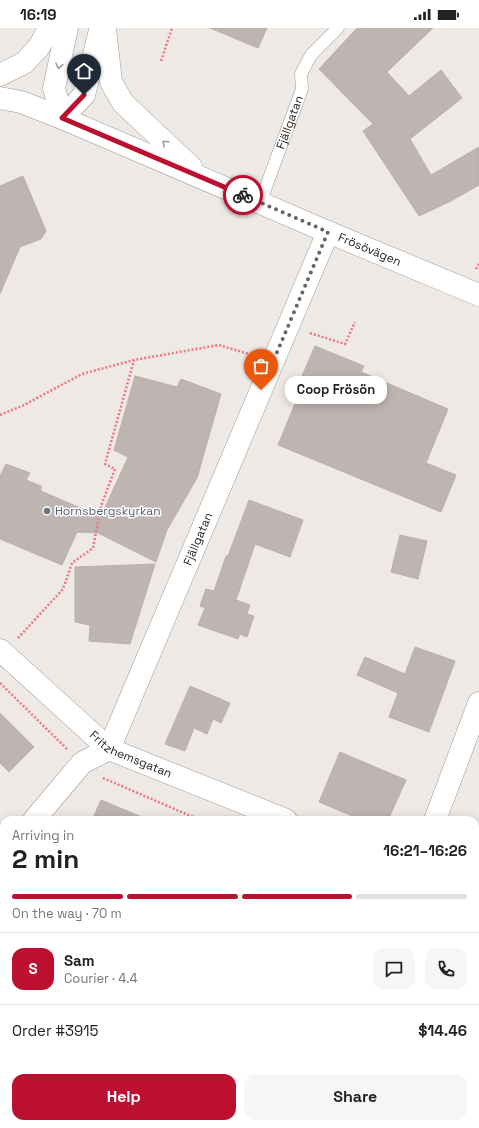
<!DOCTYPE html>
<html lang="en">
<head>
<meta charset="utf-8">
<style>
  :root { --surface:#fff; --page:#f6f6f6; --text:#222; --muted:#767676; --line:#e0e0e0; --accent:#bc1031 }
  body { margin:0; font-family:"Space Grotesk",sans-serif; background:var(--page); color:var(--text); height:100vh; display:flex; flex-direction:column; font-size:15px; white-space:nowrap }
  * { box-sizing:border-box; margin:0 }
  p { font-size:13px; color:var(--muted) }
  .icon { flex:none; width:22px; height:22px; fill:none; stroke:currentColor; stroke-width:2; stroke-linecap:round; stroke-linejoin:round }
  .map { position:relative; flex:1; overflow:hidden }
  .details { position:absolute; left:0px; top:788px; width:479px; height:312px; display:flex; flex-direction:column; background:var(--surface); border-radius:12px 12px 0 0; box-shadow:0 2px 10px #0003 }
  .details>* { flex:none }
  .pin { position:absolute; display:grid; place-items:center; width:34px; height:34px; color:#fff; margin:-41px -17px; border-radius:50% 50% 50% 0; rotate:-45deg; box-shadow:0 0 4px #0007 }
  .pin .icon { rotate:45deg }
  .courier { position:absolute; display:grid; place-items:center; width:40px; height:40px; margin:-20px; border:3px solid #bc1031; border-radius:50%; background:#fff; color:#222; box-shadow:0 1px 5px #0007 }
  .bubble { position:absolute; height:28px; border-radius:12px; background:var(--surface); box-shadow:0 2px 10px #0003; font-size:13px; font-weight:600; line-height:28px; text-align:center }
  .overview em { font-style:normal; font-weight:600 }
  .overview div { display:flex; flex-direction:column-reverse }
  .overview { display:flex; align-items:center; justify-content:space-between; height:68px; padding:0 12px }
  h1 { font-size:26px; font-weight:600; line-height:30px }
  .bar { display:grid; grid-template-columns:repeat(4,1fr); gap:6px 4px; align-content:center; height:48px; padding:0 12px }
  .bar i { height:5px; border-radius:3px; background:var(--line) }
  .bar .current { background:var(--accent) }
  .bar p { grid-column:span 4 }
  .line { display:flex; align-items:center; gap:10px; padding:0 12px; border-top:1px solid var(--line) }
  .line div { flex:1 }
  .round { display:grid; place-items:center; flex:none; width:42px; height:42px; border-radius:12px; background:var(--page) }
  .button { display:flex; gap:8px; margin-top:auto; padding:8px 12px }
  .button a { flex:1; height:46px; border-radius:12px; background:var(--accent); color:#fff; font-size:16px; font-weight:600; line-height:46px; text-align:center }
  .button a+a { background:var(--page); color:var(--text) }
  .status { display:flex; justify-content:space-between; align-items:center; height:28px; padding:0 20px; background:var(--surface); direction:ltr }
  .status svg { height:11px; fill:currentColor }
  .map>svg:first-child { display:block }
</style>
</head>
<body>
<div class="status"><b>16:19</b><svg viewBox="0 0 49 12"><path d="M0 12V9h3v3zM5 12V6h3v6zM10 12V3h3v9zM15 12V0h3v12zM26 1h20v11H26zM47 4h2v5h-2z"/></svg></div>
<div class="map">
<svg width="479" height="1100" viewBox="0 0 479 1100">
  <rect width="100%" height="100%" fill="#eee9e5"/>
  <g fill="#beb4b2" stroke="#bfaea8">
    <path d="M 210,0 L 267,0 L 258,20 Z"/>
    <path d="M 357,0 L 433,0 L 387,44 L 409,68 L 441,42 L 462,70 L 410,111 L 431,147 L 479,119 L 479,157 L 451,173 L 419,188 L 363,103 L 373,96 L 319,41 Z"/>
    <path d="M 23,148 L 46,203 L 41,211 L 20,219 L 0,266 L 0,158 Z"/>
    <path d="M 315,318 L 364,338 L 361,344 L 448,381 L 426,435 L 456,447 L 441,484 L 278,417 L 306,349 L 302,348 Z"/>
    <path d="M 135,348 L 177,359 L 181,351 L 221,366 L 197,450 L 167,502 L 156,534 L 98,505 L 77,504 L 62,537 L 0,511 L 0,448 L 6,436 L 30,445 L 26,452 L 41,458 L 41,463 L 85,482 L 103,484 L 128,429 L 114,422 Z"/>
    <path d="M 249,472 L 303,492 L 290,529 L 255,516 L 236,572 L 250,577 L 247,586 L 254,588 L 247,609 L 240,606 L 238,611 L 198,597 L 205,580 L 200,578 L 206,561 L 214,563 L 226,528 L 228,528 Z"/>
    <path d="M 400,507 L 427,513 L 418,551 L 391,544 Z"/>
    <path d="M 155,536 L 130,616 L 89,613 L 90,597 L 75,594 L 75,539 Z"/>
    <path d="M 415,619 L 455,633 L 429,704 L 389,689 L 398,665 L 357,647 L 365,629 L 405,646 Z"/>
    <path d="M 190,658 L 230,675 L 221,695 L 213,691 L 207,706 L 194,700 L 185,723 L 165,716 Z"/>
    <path d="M 0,685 L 34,719 L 9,744 L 0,735 Z"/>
    <path d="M 340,724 L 406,752 L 388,792 L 362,792 L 319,774 Z"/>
    <path d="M 101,772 L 149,792 L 92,792 Z"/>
  </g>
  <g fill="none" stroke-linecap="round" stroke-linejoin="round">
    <defs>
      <g id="service">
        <path id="s1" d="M 260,175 L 302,61 L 301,46 L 311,27 L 338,0"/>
      </g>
      <g id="minor">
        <path id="s2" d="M 0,622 L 109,721 L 286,792"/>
        <path id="s3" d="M 34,792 L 82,735 L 109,721 L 328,204"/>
        <path d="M 435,792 L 479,675"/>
        <path d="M 0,831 L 4,827"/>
        <path d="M 475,872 L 479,874"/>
        <path d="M 0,997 L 4,1000"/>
        <path d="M 188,1096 L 197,1100"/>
        <path d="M 320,1100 L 321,1096"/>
      </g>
      <g id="tertiary">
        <path d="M 105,0 L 111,54 L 123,75 L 191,139"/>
        <path d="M 0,47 L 24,35 L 39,19 L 49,0"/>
        <path id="s4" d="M 0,70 L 21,74 L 62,90 L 328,204 L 479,267"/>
        <path d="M 62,90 L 84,67 L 100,2"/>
        <path d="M 62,90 L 54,60 L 67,0"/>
      </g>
    </defs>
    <use href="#service" stroke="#9b9b9b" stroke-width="13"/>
    <use href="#minor" stroke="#9b9b9b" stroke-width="23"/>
    <use href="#tertiary" stroke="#9b9b9b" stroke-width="23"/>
    <g stroke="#ee7680" stroke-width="2.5" stroke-dasharray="2 2" stroke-linecap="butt">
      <path d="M 161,33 L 172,0"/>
      <path d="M 476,241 L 479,236"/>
      <path d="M 310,305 L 345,316 L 355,294"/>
      <path d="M 0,387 L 24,377 L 82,346 L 134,332 L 219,317 L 252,327"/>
      <path d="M 18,610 L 63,561 L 72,535 L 93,520 L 101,478 L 115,441 L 105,436 L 134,332"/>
      <path d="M 0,655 L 67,721"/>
      <path d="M 103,750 L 200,792"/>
      <path d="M 475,909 L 479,911"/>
    </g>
    <use href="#service" stroke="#fff" stroke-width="12"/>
    <use href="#minor" stroke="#fff" stroke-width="22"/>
    <use href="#tertiary" stroke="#fff" stroke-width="22"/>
  </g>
  <defs><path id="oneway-chevron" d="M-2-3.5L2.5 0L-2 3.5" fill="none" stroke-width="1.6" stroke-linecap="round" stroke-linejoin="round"/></defs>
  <g stroke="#9a9a9a">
    <use href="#oneway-chevron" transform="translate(59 38) rotate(102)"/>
    <use href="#oneway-chevron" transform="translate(165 115) rotate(-137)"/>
  </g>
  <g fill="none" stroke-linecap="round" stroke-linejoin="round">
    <path stroke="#676564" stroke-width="4" stroke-dasharray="0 7.2" d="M 243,167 L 328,204 L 261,362"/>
    <path stroke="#bc1031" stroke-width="5" d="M 84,67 L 62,90 L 243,167"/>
  </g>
  <circle fill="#6b7280" stroke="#fff" stroke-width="1.5" cx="47" cy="483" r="4"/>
  <g text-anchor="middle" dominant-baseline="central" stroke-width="3" stroke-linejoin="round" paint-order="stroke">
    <g font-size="12" fill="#1e1e1e" stroke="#fff">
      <text stroke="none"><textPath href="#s1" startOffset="86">Fjällgatan</textPath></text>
      <text stroke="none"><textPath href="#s4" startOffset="400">Frösövägen</textPath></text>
      <text stroke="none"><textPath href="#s3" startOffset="333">Fjällgatan</textPath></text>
      <text stroke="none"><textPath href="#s2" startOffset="169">Fritzhemsgatan</textPath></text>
    </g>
    <g font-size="12" fill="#5b616d" stroke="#fff" text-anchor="start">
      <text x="55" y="483">Hornsbergskyrkan</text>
    </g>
  </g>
</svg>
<div class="pin" style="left:261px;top:362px;background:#ea580c"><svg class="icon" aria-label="bag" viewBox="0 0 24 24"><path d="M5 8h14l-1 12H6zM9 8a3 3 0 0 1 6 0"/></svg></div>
<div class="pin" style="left:84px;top:67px;background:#1f2937"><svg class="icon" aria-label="home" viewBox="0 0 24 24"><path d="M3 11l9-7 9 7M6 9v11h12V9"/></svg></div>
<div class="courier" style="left:243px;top:167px"><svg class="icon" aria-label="bike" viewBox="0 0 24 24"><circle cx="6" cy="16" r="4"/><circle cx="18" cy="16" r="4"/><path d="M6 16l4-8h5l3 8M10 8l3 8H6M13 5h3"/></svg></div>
<div class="bubble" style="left:285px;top:348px;width:102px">Coop Frösön</div>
<section class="details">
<div class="overview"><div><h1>2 min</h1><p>Arriving in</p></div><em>16:21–16:26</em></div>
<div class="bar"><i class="current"></i><i class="current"></i><i class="current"></i><i></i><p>On the way · 70 m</p></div>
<div class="line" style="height:72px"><b class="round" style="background:var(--accent);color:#fff">S</b><div><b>Sam</b><p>Courier · 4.4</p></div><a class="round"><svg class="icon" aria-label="chat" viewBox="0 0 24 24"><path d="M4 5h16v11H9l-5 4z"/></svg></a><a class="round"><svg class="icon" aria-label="phone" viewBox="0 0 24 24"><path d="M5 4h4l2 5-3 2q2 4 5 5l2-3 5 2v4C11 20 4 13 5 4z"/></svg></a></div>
<div class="line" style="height:52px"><div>Order #3915</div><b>$14.46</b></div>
<div class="button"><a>Help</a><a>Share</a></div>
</section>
</div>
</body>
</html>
